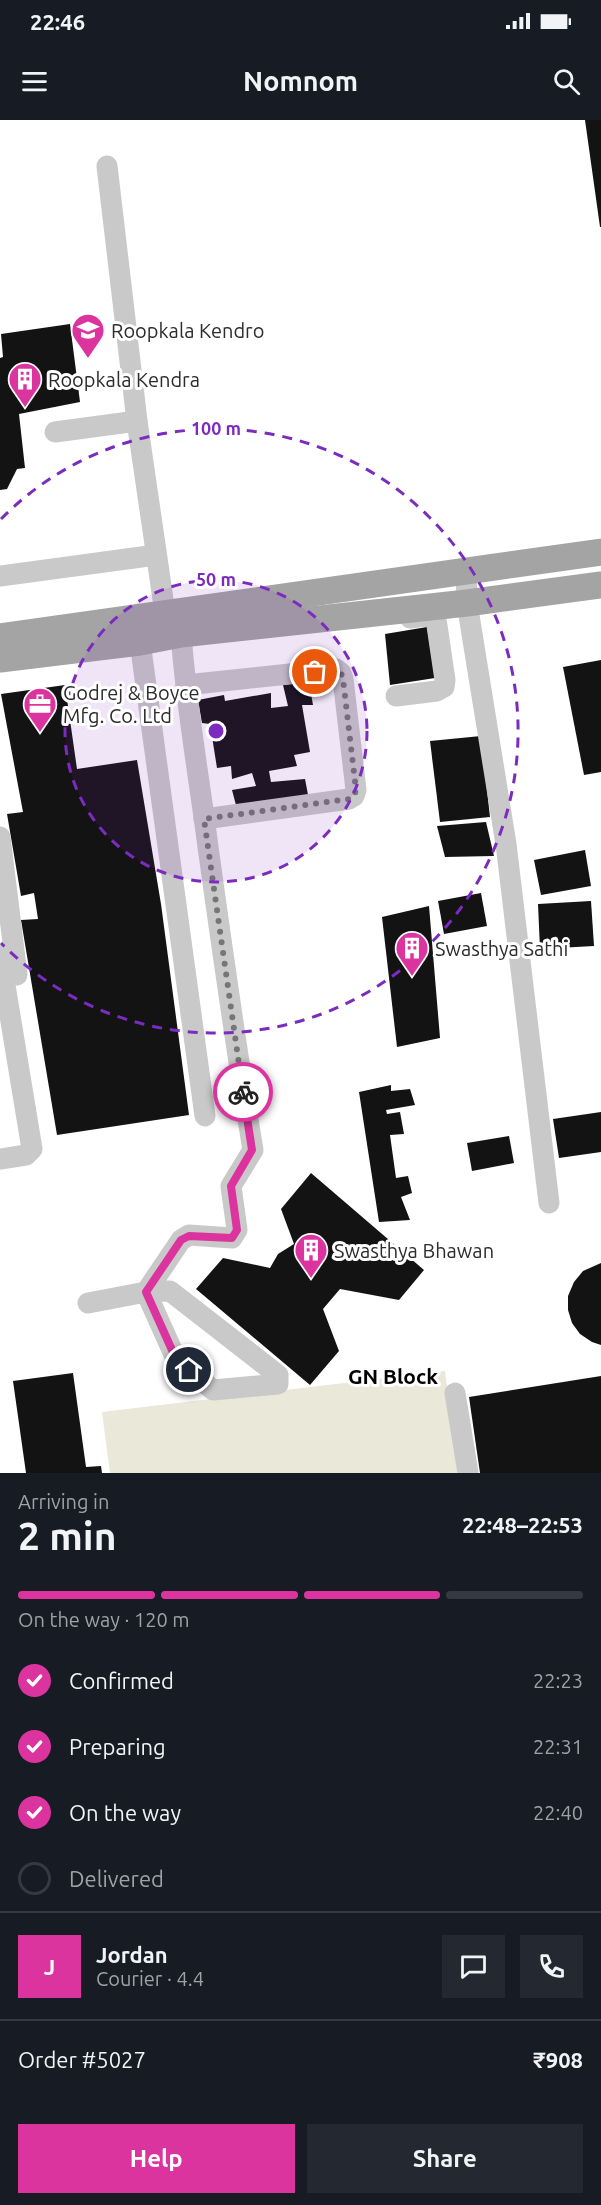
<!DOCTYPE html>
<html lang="en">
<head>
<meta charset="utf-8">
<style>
  :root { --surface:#171b24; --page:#242831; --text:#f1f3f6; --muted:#9ea1a6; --line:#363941; --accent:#dc349e }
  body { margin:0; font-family:Ubuntu,sans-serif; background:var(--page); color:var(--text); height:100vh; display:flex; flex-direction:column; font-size:22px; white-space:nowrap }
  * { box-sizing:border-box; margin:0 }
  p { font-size:20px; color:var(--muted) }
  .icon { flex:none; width:33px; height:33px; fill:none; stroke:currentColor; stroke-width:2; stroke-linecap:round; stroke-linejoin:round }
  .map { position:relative; height:1353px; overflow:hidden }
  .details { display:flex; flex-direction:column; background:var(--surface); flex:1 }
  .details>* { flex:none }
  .pin { position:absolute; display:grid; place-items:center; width:51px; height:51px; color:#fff; margin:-26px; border:3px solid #fff; border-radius:50%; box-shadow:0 2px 6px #0007 }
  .courier { position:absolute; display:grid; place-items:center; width:60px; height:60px; margin:-30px; border:4px solid #dc349e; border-radius:50%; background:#fff; color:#222; box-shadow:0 2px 8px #0007 }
  .headline em { font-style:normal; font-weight:600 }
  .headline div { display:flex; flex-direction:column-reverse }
  .headline { display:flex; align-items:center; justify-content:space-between; height:102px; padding:0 18px }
  h1 { font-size:39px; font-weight:600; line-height:45px }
  .bar { display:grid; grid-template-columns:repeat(4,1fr); gap:9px 6px; align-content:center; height:72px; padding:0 18px }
  .bar i { height:8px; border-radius:4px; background:var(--line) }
  .bar .active { background:var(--accent) }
  .bar p { grid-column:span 4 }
  .line { display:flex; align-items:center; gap:15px; padding:0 18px; border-top:2px solid var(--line) }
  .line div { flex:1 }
  .round { display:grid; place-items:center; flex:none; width:63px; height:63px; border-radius:0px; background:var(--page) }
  ol { padding:0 18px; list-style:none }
  li { display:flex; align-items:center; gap:18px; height:66px }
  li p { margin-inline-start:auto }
  li .icon { padding:6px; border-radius:50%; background:var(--accent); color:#fff; stroke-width:4 }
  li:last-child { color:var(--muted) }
  li i { width:33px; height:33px; border:3px solid var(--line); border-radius:50% }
  .action { display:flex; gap:12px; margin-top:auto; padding:12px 18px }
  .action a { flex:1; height:69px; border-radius:0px; background:var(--accent); color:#fff; font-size:24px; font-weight:600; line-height:69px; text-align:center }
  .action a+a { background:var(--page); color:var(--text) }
  .status { display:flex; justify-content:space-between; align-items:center; height:42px; padding:0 30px; background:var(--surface); direction:ltr }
  .status svg { height:16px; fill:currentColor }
  header { display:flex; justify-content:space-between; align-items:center; height:78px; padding:0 18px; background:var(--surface); font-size:27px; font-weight:600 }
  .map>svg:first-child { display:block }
</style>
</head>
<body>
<div class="status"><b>22:46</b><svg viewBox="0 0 49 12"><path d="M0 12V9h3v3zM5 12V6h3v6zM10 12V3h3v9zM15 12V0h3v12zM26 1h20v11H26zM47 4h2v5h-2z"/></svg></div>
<header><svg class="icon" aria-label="menu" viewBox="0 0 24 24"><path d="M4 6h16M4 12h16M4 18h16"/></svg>Nomnom<svg class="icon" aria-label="search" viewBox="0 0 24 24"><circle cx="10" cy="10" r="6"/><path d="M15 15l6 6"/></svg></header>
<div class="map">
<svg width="601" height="1353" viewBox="0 0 601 1353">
  <rect width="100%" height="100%" fill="#fff"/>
  <path fill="#e9e8d9" d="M 445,1251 L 458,1353 L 110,1353 L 102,1292 Z"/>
  <g fill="#131313">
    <path d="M 585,0 L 601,0 L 601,107 L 600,107 Z"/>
    <path d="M 70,204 L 80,282 L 19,294 L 25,348 L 17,349 L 7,369 L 0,370 L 0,238 L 3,237 L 1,214 Z"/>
    <path d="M 427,507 L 435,558 L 390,565 L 385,514 Z"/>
    <path d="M 601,540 L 601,652 L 584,655 L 563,547 Z"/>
    <path d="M 309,562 L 313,585 L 302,585 L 310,632 L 294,635 L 297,646 L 269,651 L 271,662 L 305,659 L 309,680 L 237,689 L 232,670 L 256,666 L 252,653 L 232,659 L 231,646 L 217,648 L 210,604 L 202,603 L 198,580 L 224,575 L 225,581 L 271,573 L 271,588 L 288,586 L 283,565 Z"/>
    <path d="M 65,565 L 77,649 L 137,640 L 161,784 L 189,995 L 57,1015 L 21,800 L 38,799 L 34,773 L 21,776 L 7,694 L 23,692 L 1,574 Z"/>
    <path d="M 481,616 L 490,697 L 440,702 L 430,621 Z"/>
    <path d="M 486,702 L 494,736 L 445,737 L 437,706 Z"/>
    <path d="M 585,730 L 591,766 L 541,775 L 534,740 Z"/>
    <path d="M 481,773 L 487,806 L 444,814 L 438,781 Z"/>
    <path d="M 591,781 L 594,826 L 540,829 L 538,784 Z"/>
    <path d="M 429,786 L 440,918 L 397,927 L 382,797 Z"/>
    <path d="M 391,965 L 391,971 L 410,969 L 415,985 L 386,990 L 387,994 L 400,992 L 404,1014 L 390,1015 L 396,1058 L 408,1056 L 412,1073 L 401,1077 L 410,1100 L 379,1102 L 359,972 Z"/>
    <path d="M 601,992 L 601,1032 L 559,1038 L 553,999 Z"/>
    <path d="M 509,1016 L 514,1043 L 472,1051 L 467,1023 Z"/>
    <path d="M 311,1053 L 424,1150 L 399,1180 L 340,1169 L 323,1189 L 339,1231 L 310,1265 L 196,1169 L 223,1138 L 270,1148 L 278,1134 L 294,1124 L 281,1089 Z"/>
    <path d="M 601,1143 L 601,1225 L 592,1222 L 580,1214 L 572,1203 L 568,1190 L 568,1176 L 574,1162 L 583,1151 Z"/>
    <path d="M 73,1253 L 86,1347 L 101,1346 L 102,1353 L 26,1353 L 13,1261 Z"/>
    <path d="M 601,1256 L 601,1353 L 480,1353 L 469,1277 Z"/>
  </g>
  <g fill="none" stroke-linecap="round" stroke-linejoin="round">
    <g stroke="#c9c9c9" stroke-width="21">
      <path d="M 107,46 L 137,301 L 165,493"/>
      <path d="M 55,312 L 137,301"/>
      <path d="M 466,451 L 467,483 L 506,724 L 549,1083"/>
      <path d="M 0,456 L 156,435"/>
      <path d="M 140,522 L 205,996"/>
      <path d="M 186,565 L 336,549 L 341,553 L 343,559 L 356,670 L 354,676 L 349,679 L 204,699"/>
      <path d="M 396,576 L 437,571 L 444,567 L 445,560 L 436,499 L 426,496 L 410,498"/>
      <path d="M 0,717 L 17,855"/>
      <path d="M 0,835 L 32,1029 L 26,1035 L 0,1039"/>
      <path d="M 88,1183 L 146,1172 L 170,1171 L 278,1255 L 278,1264 L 213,1270 L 176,1239 L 146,1172 L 181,1120 L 189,1115 L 232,1118 L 237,1110 L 231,1066 L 253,1030 C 236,929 222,828 208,727 C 199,656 186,585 181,514"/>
      <path d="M 455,1273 L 468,1353"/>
    </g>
    <g stroke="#a4a4a4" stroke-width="27">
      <path d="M 0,517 L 601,432"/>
      <path d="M 0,539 L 140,522 L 181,514 L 467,483 L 601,465"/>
    </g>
  </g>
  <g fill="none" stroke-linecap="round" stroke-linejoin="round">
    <path stroke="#767676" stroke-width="6" stroke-dasharray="0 10.8" d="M 243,972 L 204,699 L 349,679 L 354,676 L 356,670 L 343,559 L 341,553 L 336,549 L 315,552"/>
    <path stroke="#dc349e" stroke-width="8" d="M 189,1250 L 176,1239 L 146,1172 L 181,1120 L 189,1116 L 232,1118 L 237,1110 L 231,1066 L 252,1030 L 243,972"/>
  </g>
  <circle cx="216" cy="611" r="151" fill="#7b2cbf" fill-opacity=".12"/>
  <g fill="none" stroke="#7b2cbf" stroke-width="3" stroke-dasharray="10 8">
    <circle cx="216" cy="611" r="151"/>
    <path d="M1 399A302 302 0 1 1 1 823"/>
  </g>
  <defs>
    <symbol id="university-pin" viewBox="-11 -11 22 30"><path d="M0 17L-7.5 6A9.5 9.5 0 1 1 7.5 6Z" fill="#dc349e" stroke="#fff"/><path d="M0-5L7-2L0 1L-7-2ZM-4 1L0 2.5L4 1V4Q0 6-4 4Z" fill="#fff"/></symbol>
    <symbol id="building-pin" viewBox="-11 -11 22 30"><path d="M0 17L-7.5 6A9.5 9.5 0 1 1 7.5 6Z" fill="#dc349e" stroke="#fff"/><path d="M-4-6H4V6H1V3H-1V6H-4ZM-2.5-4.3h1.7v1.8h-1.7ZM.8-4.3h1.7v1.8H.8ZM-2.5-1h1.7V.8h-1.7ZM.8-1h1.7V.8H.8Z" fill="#fff"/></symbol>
    <symbol id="office-pin" viewBox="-11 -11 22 30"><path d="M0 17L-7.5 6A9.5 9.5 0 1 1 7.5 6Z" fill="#dc349e" stroke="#fff"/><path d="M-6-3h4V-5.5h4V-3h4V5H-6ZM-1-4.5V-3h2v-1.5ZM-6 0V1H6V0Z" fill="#fff"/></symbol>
  </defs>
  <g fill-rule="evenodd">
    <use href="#university-pin" x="69" y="191" width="38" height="52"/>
    <use href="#building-pin" x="6" y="240" width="38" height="52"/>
    <use href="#office-pin" x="21" y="565" width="38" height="52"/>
    <use href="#building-pin" x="393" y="809" width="38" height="52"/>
    <use href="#building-pin" x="292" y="1111" width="38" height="52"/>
  </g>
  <g text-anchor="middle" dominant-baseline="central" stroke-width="6" stroke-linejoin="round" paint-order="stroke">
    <g font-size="20" fill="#2c2c2c" stroke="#fff" text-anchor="start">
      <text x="111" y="210">Roopkala Kendro</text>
      <text x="48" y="259">Roopkala Kendra</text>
      <text x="63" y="572">Godrej &amp; Boyce<tspan x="63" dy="23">Mfg. Co. Ltd</tspan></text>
      <text x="435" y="828">Swasthya Sathi</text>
      <text x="334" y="1130">Swasthya Bhawan</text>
    </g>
    <g font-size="21" font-weight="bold" fill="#000" stroke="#fff">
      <text x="393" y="1256">GN Block</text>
    </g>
  </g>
  <circle cx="216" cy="611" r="9" fill="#7b2cbf" stroke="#fff" stroke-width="3"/>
  <g font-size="18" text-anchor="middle" font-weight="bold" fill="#7b2cbf" stroke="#fff" stroke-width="6" stroke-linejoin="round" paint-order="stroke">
    <text x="216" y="315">100 m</text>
    <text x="216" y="466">50 m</text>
  </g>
</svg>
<div class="pin" style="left:315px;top:552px;background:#ea580c"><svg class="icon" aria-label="bag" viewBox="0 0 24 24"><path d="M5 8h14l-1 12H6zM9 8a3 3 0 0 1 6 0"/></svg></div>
<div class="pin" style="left:189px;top:1250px;background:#1f2937"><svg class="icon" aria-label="home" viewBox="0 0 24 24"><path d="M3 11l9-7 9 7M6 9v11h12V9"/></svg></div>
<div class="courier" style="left:243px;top:972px"><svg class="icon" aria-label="bike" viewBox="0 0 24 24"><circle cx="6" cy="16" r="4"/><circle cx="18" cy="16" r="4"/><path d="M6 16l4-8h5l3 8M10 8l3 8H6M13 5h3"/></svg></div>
</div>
<section class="details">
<div class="headline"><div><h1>2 min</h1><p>Arriving in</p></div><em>22:48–22:53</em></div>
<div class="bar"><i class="active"></i><i class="active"></i><i class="active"></i><i></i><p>On the way · 120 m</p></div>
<ol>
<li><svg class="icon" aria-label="check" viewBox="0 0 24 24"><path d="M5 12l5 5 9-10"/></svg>Confirmed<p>22:23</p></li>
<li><svg class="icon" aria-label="check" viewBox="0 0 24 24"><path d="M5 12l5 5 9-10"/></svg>Preparing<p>22:31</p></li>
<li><svg class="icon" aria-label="check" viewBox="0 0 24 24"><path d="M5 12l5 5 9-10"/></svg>On the way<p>22:40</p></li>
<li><i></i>Delivered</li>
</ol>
<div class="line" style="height:108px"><b class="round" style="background:var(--accent);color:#fff">J</b><div><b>Jordan</b><p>Courier · 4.4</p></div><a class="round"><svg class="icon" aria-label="chat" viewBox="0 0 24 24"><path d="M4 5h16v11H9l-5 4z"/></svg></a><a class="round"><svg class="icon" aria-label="phone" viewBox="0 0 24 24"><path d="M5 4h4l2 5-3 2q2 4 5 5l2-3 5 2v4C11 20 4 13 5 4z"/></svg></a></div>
<div class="line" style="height:78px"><div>Order #5027</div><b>₹908</b></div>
<div class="action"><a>Help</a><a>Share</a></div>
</section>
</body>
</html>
